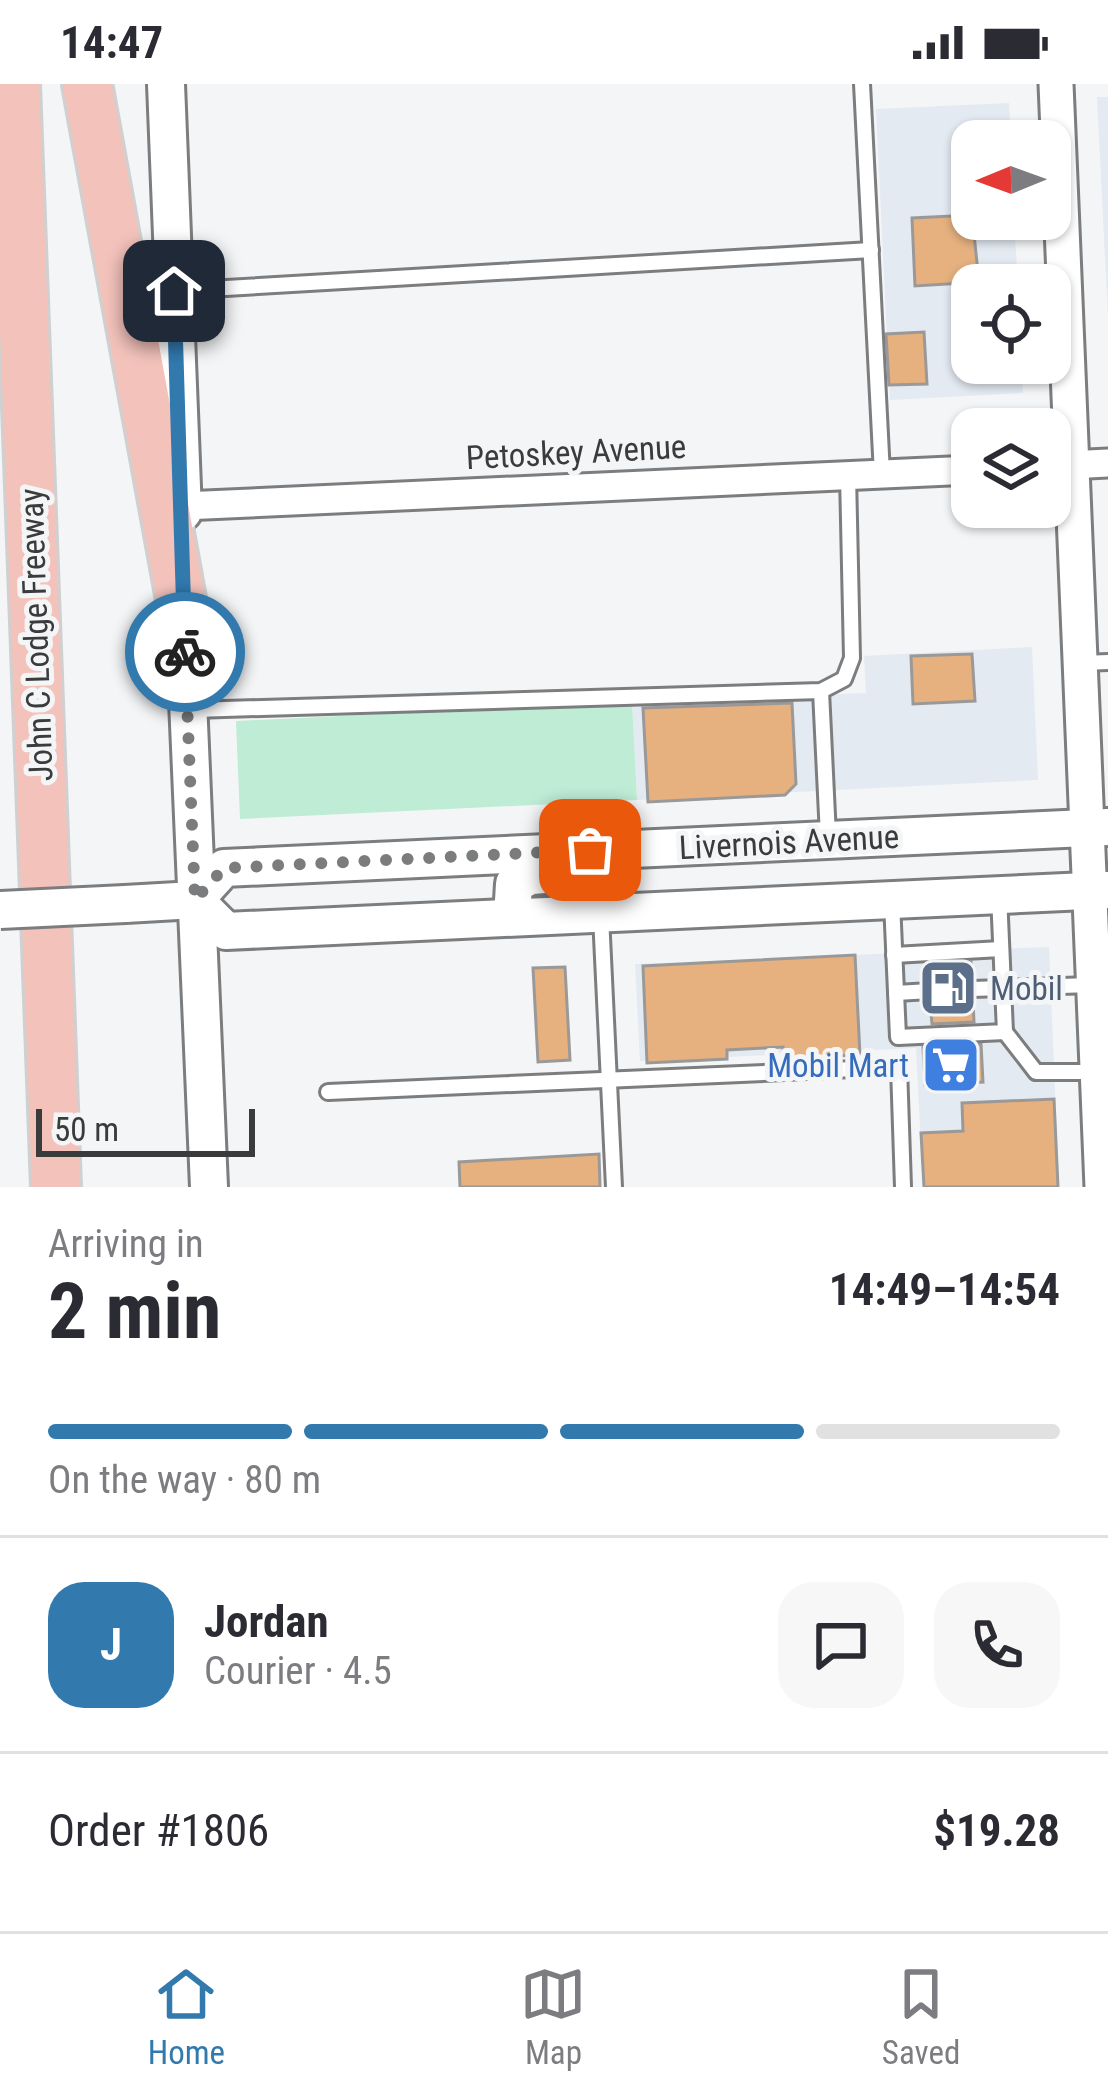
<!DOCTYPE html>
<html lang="en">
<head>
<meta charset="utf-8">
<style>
  :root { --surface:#fff; --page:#f7f7f7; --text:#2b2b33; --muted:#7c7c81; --line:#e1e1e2; --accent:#3279ae }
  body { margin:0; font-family:"Roboto Condensed",sans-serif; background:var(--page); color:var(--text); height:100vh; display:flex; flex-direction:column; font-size:45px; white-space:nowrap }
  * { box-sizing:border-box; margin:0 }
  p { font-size:39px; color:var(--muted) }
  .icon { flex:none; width:66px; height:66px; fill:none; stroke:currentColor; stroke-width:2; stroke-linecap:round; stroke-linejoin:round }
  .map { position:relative; height:1103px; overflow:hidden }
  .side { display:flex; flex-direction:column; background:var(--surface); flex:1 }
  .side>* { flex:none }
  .needle { width:78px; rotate:269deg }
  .tools { position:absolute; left:951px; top:36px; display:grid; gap:24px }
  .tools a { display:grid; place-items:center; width:120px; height:120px; border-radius:24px; background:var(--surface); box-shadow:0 3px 9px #0004; font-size:60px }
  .scale { position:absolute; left:36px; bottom:30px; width:219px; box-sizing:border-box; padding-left:12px; border:6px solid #3a3b3b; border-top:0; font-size:33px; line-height:42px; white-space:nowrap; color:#3a3b3b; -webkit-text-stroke:9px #f4f5f7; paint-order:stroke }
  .pin { position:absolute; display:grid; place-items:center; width:102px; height:102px; color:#fff; margin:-51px; border-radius:24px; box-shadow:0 6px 18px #0006 }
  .courier { position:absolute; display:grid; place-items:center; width:120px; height:120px; margin:-60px; border:9px solid #3279ae; border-radius:50%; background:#fff; color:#222; box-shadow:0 3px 15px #0007 }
  .overview em { font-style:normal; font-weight:700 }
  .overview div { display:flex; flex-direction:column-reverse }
  .overview { display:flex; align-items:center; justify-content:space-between; height:204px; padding:0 48px }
  h1 { font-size:78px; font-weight:700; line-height:90px }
  .bar { display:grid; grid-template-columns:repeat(4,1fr); gap:18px 12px; align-content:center; height:144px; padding:0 48px }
  .bar i { height:15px; border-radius:9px; background:var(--line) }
  .bar .on { background:var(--accent) }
  .bar p { grid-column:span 4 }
  .line { display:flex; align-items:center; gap:30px; padding:0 48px; border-top:3px solid var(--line) }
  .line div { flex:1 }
  .round { display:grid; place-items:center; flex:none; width:126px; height:126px; border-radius:36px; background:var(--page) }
  .status { display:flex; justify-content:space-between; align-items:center; height:84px; padding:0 60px; background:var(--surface); direction:ltr }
  .status svg { height:33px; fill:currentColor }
  .tab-bar { display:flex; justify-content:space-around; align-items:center; height:168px; border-top:3px solid var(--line); background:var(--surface); font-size:33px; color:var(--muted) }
  .tab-bar a { display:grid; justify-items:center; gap:6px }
  .tab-bar .on { color:var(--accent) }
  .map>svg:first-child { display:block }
</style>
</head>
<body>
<div class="status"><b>14:47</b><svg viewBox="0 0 49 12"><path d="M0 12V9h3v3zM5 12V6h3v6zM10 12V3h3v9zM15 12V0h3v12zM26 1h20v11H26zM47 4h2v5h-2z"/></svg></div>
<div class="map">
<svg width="1108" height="1103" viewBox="0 0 1108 1103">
  <rect width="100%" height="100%" fill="#f4f5f7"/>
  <g fill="#e4eaf2">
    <path d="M 1097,13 L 1108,13 L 1108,233 Z"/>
    <path d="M 1009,19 L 1011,57 L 972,57 L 972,135 L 1014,135 L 1018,201 L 972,201 L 972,279 L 1021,279 L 1023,309 L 890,316 L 876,25 Z"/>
    <path d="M 1032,563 L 1038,696 L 637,716 L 632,618 L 866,609 L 864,572 Z"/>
    <path d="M 1049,863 L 1059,1103 L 923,1103 L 916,964 L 640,977 L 635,880 Z"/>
  </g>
  <path fill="#beecd5" d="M 632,618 L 637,716 L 240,735 L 236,637 Z"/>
  <g fill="#e6b17f" stroke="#9b9998" stroke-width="3">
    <path d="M 972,131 L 979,198 L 915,202 L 912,134 Z"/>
    <path d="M 924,248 L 927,300 L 889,301 L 886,250 Z"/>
    <path d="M 972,570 L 975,617 L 913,620 L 911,572 Z"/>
    <path d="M 792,619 L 796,700 L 785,711 L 648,718 L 643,624 Z"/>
    <path d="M 855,871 L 860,971 L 783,974 L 783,963 L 727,966 L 727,975 L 647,979 L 643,882 Z"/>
    <path d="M 971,878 L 972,894 L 961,907 L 973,916 L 974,938 L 932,940 L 930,918 L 941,908 L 929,896 L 929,880 Z"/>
    <path d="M 565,883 L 570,976 L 538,978 L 533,884 Z"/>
    <path d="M 981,960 L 983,998 L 925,1001 L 923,963 Z"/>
    <path d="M 1054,1015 L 1058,1103 L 924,1103 L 921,1049 L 963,1047 L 962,1019 Z"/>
    <path d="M 599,1070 L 600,1103 L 460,1103 L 459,1078 Z"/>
  </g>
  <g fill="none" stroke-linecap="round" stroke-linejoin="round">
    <defs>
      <g id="service">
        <path d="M 862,0 L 882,390"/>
        <path d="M 175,207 L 871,166"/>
        <path d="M 1083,579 L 1108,578"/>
        <path d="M 821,607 L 828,752"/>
        <path d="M 193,626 L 821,607 L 844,595 L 852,574 L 848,391"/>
        <path d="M 892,818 L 898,953 L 1005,948 L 999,811"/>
        <path d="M 601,832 L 614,1103"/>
        <path d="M 894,871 L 1001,865"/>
        <path d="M 972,905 L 1091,901"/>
        <path d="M 896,909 L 930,907"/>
        <path d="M 1005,948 L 1036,988 L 1095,988"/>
        <path d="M 328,1008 L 899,983 L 903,1103"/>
      </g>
      <g id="minor">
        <path d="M 1050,382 L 1108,379"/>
        <path d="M 183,422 L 972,386"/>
      </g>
      <path id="tertiary" d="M 1056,0 L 1102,1103"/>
      <g id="secondary">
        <path d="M 166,0 L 183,428"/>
        <path d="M 183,501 L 209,1103"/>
        <path d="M 195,816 L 226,847 L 1108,806"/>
        <path d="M 125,820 L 195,816 L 224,784 L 1108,743"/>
        <path d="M 512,833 L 514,800 L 531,792 L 571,789"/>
      </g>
      <g id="motorway">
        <path d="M 15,0 L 56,1103"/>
        <path d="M 87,0 L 183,526"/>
      </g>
    </defs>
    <use href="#service" stroke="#7c7d7f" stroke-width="20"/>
    <use href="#minor" stroke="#7c7d7f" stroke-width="33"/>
    <use href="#tertiary" stroke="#7c7d7f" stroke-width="39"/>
    <use href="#secondary" stroke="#7c7d7f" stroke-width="42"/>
    <use href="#motorway" stroke="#d0d0d0" stroke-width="54"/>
    <use href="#service" stroke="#fff" stroke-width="14"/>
    <use href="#minor" stroke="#fff" stroke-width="27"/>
    <use href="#tertiary" stroke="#fff" stroke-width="33"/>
    <use href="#secondary" stroke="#fff" stroke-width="36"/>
    <use href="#motorway" stroke="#f3c2bb" stroke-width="48"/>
    <defs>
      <path id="secondary-bridge" d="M 0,826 L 125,820"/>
    </defs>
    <use href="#secondary-bridge" stroke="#7c7d7f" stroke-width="42" stroke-linecap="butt"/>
    <use href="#secondary-bridge" stroke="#fff" stroke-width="36"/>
  </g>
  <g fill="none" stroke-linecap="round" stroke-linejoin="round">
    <path stroke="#7b7c7d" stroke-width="12" stroke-dasharray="0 21.6" d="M 185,568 L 195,816 L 224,784 L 590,766"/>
    <path stroke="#3279ae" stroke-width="15" d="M 174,207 L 185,568"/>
  </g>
  <defs>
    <symbol id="fuel-square" viewBox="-11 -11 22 22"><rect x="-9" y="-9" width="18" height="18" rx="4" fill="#5c6f8a" stroke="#f4f5f7"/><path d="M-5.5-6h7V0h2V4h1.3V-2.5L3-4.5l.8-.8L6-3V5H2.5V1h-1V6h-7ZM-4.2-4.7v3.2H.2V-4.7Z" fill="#fff"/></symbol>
    <symbol id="supermarket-square" viewBox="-11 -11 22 22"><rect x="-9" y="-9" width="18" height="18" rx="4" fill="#3f7fe0" stroke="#f4f5f7"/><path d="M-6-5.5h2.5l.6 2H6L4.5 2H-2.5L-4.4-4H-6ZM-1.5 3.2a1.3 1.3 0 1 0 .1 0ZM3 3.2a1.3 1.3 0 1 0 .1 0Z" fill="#fff"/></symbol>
  </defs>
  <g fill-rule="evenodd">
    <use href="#fuel-square" x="915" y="871" width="66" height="66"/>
    <use href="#supermarket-square" x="918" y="948" width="66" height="66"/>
  </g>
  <g text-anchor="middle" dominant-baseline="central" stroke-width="10" stroke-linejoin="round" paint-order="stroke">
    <g font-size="33" fill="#3a3b3b" stroke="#f4f5f7">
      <text transform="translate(576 368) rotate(-3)">Petoskey Avenue</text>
      <text transform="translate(36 551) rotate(-92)">John C Lodge Freeway</text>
      <text transform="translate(789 758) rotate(-3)">Livernois Avenue</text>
    </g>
    <g font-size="33" fill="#4e5e75" stroke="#f4f5f7" text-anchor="start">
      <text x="990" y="904">Mobil</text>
    </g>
    <g font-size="33" fill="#366cbe" stroke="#f4f5f7" text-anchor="end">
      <text x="909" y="981">Mobil Mart</text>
    </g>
  </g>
</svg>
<div class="tools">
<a><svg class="needle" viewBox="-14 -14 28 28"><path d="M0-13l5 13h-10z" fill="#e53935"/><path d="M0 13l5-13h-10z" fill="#7c7c81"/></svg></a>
<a><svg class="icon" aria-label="locate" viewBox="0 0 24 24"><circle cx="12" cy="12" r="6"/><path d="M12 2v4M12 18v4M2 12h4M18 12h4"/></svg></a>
<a><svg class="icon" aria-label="layers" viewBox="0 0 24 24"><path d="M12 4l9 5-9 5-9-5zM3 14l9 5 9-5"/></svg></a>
</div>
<div class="scale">50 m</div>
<div class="pin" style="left:590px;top:766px;background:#ea580c"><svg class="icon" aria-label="bag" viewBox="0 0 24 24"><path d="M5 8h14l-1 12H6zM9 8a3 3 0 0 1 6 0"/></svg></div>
<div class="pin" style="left:174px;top:207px;background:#1f2937"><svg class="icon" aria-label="home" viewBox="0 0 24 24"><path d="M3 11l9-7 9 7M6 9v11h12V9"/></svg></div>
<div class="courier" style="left:185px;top:568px"><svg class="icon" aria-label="bike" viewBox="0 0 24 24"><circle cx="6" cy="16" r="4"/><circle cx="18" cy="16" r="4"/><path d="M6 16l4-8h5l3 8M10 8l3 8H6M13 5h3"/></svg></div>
</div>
<section class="side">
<div class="overview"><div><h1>2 min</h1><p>Arriving in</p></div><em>14:49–14:54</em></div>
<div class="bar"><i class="on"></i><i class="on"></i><i class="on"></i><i></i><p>On the way · 80 m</p></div>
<div class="line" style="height:216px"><b class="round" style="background:var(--accent);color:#fff">J</b><div><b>Jordan</b><p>Courier · 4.5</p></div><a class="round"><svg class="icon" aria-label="chat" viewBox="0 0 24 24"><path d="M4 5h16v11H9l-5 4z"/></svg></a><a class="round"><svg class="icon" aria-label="phone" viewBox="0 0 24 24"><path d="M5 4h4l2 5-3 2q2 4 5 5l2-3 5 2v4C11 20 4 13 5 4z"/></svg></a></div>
<div class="line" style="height:156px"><div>Order #1806</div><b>$19.28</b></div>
</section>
<nav class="tab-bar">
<a class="on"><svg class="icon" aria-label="home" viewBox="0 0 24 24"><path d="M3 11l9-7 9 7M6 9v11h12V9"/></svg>Home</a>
<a><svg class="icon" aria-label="map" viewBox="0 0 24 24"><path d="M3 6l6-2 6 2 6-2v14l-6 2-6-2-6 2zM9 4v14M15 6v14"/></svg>Map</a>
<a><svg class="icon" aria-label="saved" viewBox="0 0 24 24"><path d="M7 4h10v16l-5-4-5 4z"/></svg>Saved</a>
</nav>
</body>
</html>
